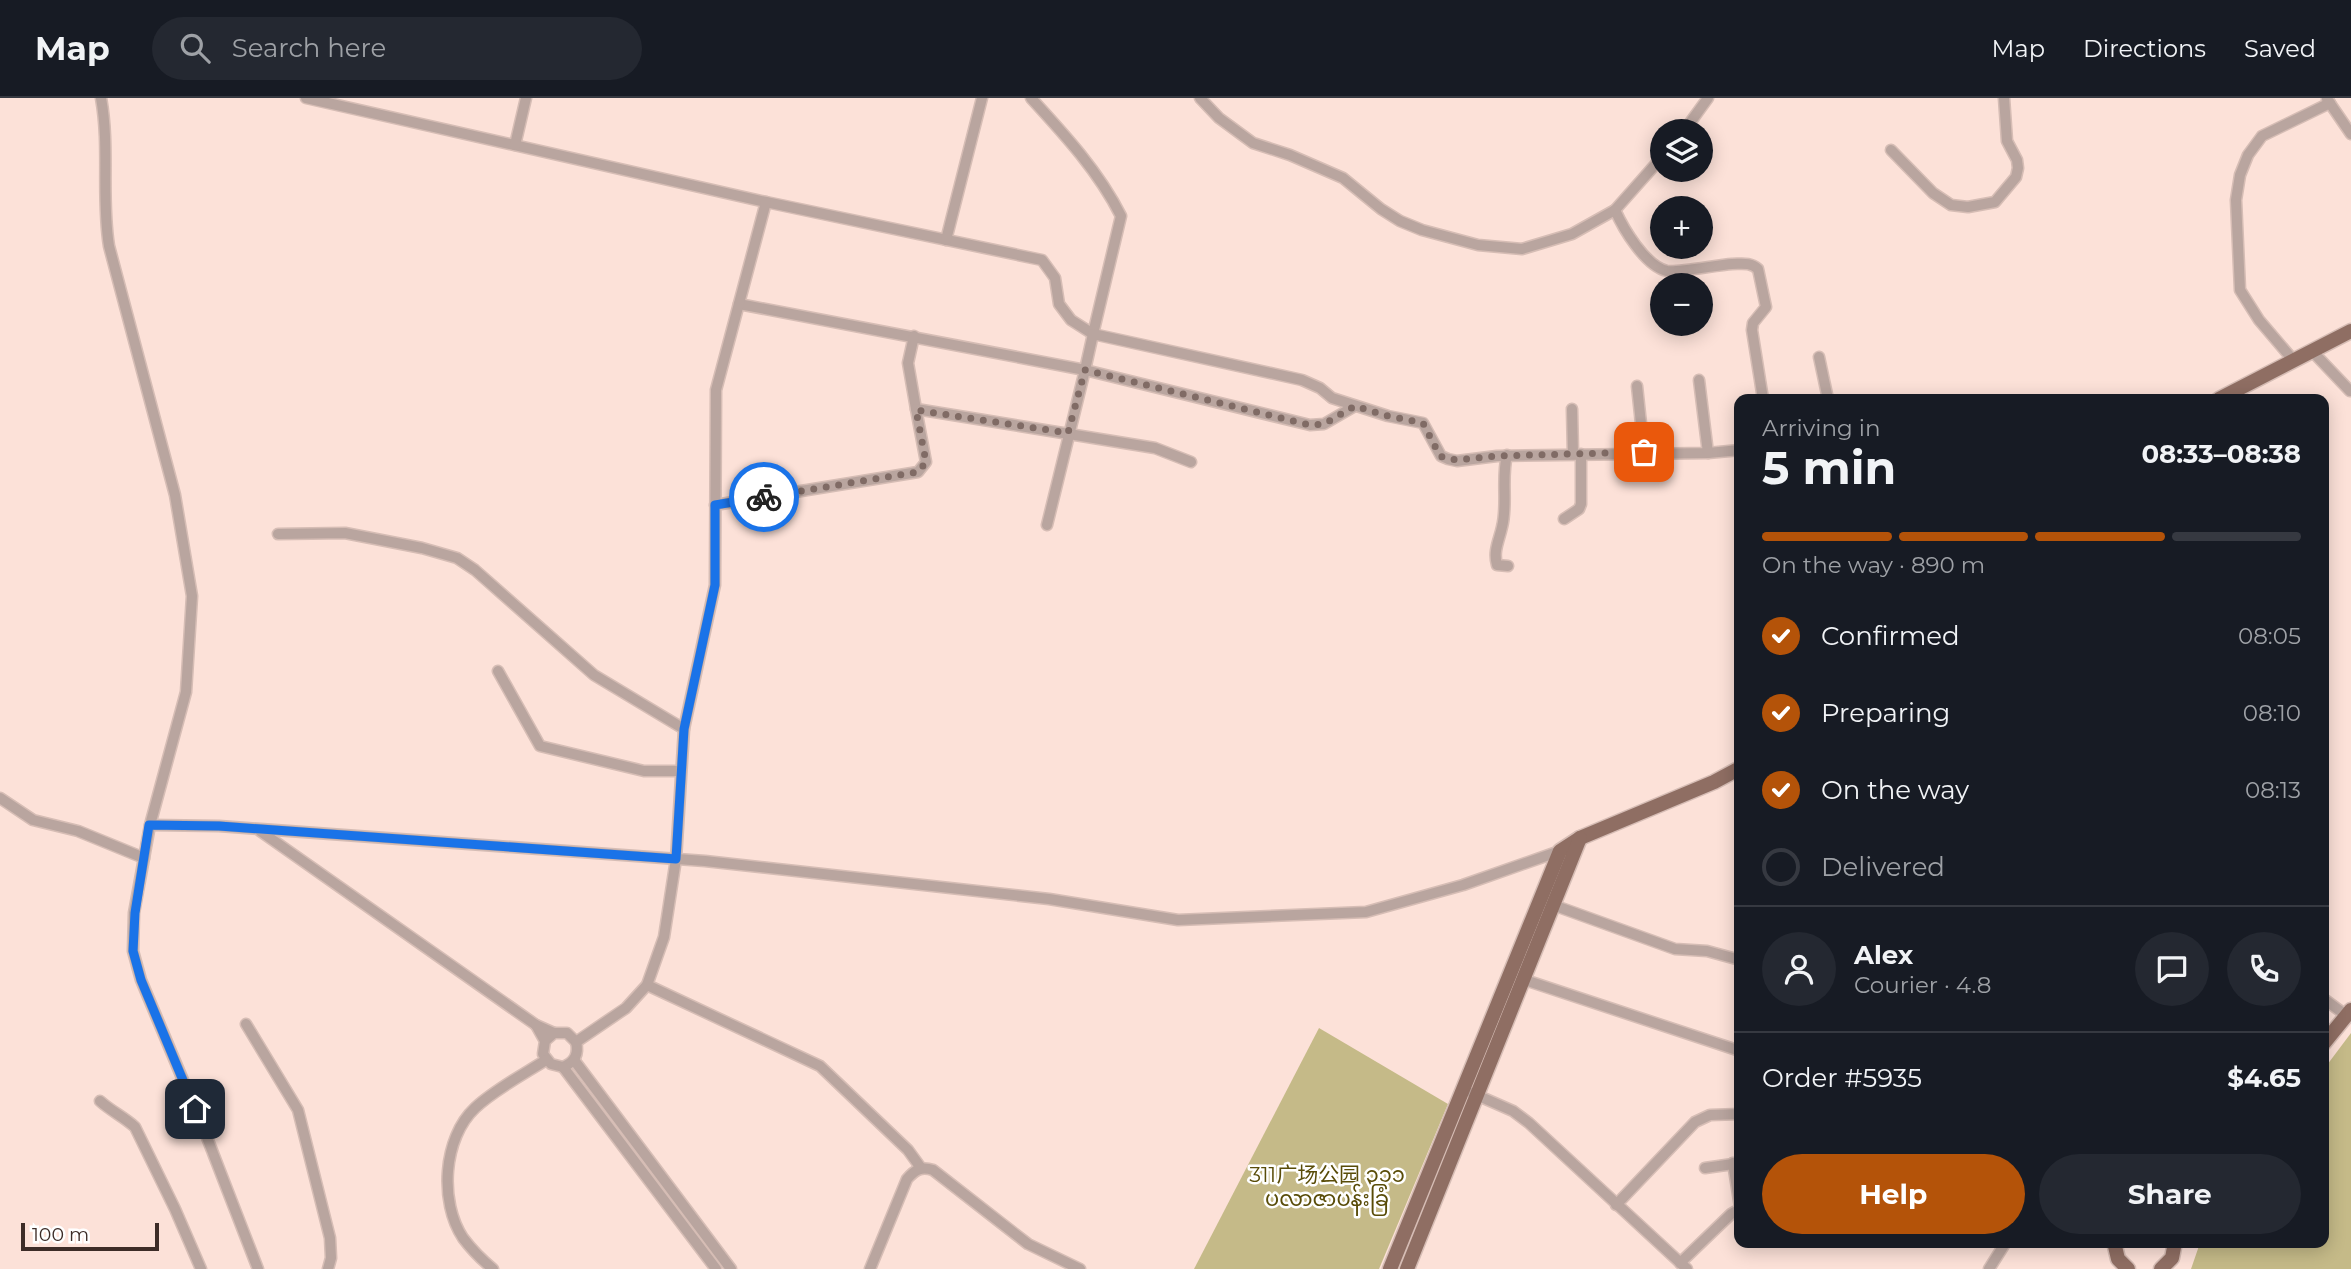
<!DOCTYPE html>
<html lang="en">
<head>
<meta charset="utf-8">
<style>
  :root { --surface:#171b24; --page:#242831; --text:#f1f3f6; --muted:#9ea1a6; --line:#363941; --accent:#b45309 }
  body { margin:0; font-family:Montserrat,"Noto Sans SC","Noto Sans Myanmar",sans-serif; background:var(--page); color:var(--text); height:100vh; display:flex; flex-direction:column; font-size:26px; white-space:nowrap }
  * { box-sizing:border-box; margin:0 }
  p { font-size:23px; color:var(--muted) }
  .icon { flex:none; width:38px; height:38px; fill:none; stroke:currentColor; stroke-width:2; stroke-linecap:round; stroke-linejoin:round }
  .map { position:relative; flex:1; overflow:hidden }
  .side { position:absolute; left:1734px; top:296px; width:595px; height:854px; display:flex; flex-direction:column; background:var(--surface); border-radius:14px; box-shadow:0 4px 18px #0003 }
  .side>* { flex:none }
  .tools { position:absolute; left:1650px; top:21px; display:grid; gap:14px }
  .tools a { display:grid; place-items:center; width:63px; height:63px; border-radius:50%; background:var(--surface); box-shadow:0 4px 18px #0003; font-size:35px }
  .scale { position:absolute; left:21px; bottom:18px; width:138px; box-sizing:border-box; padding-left:7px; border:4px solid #3d2c27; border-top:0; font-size:19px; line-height:24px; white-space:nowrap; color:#3d2c27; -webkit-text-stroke:5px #fff; paint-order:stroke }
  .pin { position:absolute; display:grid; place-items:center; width:60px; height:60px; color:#fff; margin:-30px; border-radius:14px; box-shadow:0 4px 10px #0006 }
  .courier { position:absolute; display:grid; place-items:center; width:70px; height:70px; margin:-35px; border:5px solid #1a73e8; border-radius:50%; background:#fff; color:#222; box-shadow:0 2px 9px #0007 }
  .summary em { font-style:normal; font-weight:700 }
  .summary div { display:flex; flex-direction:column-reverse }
  .summary { display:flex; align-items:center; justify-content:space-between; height:119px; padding:0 28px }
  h1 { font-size:46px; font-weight:700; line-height:52px }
  .bar { display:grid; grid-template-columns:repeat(4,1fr); gap:10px 7px; align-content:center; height:84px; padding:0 28px }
  .bar i { height:9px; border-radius:5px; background:var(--line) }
  .bar .on { background:var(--accent) }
  .bar p { grid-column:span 4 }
  .line { display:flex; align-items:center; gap:18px; padding:0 28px; border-top:2px solid var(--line) }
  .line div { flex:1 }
  .round { display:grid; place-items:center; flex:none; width:74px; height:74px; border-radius:37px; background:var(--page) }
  ol { padding:0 28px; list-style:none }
  li { display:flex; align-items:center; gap:21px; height:77px }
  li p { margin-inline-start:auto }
  li .icon { padding:7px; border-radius:50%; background:var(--accent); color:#fff; stroke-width:4 }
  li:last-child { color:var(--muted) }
  li i { width:38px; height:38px; border:4px solid var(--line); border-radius:50% }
  .cta { display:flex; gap:14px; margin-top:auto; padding:14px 28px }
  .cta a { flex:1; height:80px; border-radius:42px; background:var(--accent); color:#fff; font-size:28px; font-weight:700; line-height:80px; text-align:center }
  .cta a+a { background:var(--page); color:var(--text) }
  header { display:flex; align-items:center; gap:42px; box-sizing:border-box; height:98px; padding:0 35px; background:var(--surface); border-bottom:2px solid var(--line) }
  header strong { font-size:33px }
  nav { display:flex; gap:38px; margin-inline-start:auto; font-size:24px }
  .search { width:490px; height:63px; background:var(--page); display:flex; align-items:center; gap:18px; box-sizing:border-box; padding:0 24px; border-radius:38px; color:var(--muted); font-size:26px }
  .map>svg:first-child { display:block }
</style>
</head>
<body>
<header>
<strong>Map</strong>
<div class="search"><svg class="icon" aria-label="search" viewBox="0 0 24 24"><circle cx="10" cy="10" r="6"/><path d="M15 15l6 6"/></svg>Search here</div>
<nav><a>Map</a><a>Directions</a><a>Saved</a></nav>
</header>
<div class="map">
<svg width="2351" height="1171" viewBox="0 0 2351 1171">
  <rect width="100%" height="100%" fill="#fce1d8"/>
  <g fill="#c5ba88">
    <path d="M 1319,930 L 1448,1006 L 1379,1171 L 1194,1171 Z"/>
    <path d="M 2351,935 L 2351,1171 L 2191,1171 L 2200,1145 L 2324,1144 L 2324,971 Z"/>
  </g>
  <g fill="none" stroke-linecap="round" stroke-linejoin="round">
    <defs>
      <g id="minor">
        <path d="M 101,0 C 110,49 101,99 109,148 L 175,397 L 192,498 L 186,594 L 150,727 L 134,815 L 133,853 L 141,882 L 206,1037 L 258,1171"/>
        <path d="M 306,0 L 766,104 L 1042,162 L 1055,180 L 1059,206 L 1071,222 L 1093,236 L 1121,118 C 1099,74 1065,37 1031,0"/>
        <path d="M 1200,0 L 1219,20 L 1253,45 L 1290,57 L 1343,80 L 1381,111 L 1400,123 L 1422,132 L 1478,147 L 1522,151 L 1572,136 L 1615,112 L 1662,59"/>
        <path d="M 2327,1 L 2351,36"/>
        <path d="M 1684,33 L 1708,0"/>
        <path d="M 515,47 L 526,0"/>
        <path d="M 1891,52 L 1933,95 L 1951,107 L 1968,109 L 1995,104 L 2016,79 L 2018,70 L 2017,62 L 2007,43 L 2004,0"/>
        <path d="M 1615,112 C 1623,130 1645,168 1667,173 C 1677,175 1717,167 1732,166 C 1742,166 1750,164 1758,171 L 1766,209 L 1753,225 L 1752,232 L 1763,301"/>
        <path d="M 946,142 L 982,0"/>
        <path d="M 739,206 L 1085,272 L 1093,236 L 1302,282 L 1320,290 L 1332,300 L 1388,318 L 1423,325 L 1441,358 L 1448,361 L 1457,363 L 1497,358 L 1708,355 L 1740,352"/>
        <path d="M 914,238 L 908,265 L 916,311 L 1155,350 L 1191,364"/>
        <path d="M 2312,253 L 2350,293"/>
        <path d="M 1819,259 L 1828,301"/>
        <path d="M 2294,263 L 2259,222 L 2240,192 L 2236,102 L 2240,77 L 2248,57 L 2262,38 L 2330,5"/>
        <path d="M 1699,282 L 1708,355"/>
        <path d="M 1637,288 L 1644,354"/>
        <path d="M 1572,311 L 1573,356"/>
        <path d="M 1507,357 C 1501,381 1508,406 1502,429 C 1499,443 1493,453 1497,467 L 1508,468"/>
        <path d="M 715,407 L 918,374 L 926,364 L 916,311"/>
        <path d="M 1564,421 L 1579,411 L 1581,406 L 1581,356"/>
        <path d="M 1047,427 L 1085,272 L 1310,327 L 1324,326 L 1355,308"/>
        <path d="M 278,436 L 345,435 L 422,450 L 457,460 L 475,472 L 594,577 L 684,631"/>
        <path d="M 498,573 L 540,648 L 644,673 L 680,673"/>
        <path d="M 0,700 L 33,722 L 78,733 L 144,760"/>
        <path d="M 150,727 L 219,728 L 705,763 L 1049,801 L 1178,822 L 1366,814 L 1463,787 L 1560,753"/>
        <path d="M 260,733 L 536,927 L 554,935"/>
        <path d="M 1553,807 L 1675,851 L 1707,853 L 1740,862"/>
        <path d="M 1525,882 L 1740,953"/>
        <path d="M 647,887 L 820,968 L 908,1052 L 921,1070"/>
        <path d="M 2324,901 L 2347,918"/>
        <path d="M 246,926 L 298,1012 L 330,1140 L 331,1160 L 328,1171"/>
        <path d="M 536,927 L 545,943 L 543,956 L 551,966 L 563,969 C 575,964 579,956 576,944 L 567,935 L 554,935 L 545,943"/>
        <path d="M 576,944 L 626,910 L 647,887 L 664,839 L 676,761 L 684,631 L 715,487 L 716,292 L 766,104"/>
        <path d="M 574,962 L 731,1171"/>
        <path d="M 563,969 L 716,1171"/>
        <path d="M 1472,995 L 1513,1013 L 1529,1025 L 1687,1171"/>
        <path d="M 100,1003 C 111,1013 124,1019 135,1029 L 175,1111 L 201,1171"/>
        <path d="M 1733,1065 L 1740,1109"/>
        <path d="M 1705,1070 L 1740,1065"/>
        <path d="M 1616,1107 L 1695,1024 L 1710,1017 L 1740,1016"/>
        <path d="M 1680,1165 L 1731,1116 L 1740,1111"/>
        <path d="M 493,1171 C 482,1162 472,1152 463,1140 C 439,1104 443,1040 475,1010 C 494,992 524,976 546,962"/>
        <path d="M 870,1171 L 907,1081 C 915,1072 921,1068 933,1072 L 1028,1146 L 1080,1171"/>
        <path d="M 1989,1171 L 2006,1144"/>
      </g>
      <g id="major">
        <path d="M 2219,301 L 2351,233"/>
        <path d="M 2324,945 L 2351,912"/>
        <path d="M 2114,1144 L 2118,1161 L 2128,1171"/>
        <path d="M 1390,1171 L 1560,753 L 1580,740 L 1714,684 L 1740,670"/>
        <path d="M 1407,1171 L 1580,740"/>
        <path d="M 2161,1171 L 2172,1160 L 2175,1144"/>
      </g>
    </defs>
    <use href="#minor" stroke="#d6bdb5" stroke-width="13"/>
    <use href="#major" stroke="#d6bdb5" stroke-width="17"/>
    <use href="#minor" stroke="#b9a59f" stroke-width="10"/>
    <use href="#major" stroke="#8f6e63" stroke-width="14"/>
  </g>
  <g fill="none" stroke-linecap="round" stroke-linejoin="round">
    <path stroke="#806b65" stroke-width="7" stroke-dasharray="0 12.6" d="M 764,399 L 918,374 L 926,364 L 916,312 L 1068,335 L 1085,272 L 1310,327 L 1324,326 L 1355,308 L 1388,318 L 1423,325 L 1440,358 L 1448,361 L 1458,362 L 1497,358 L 1644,354"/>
    <path stroke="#1a73e8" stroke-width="9" d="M 195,1011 L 141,882 L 133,853 L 135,815 L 149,727 L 219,728 L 676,761 L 684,631 L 715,487 L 715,407 L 764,399"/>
  </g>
  <g text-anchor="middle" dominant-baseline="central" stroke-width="5" stroke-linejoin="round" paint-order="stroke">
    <g font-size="21" fill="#594c08" stroke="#fff">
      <text x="1327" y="1076">311广场公园 ၃၁၁<tspan x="1327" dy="24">ပလာဇာပန်းခြံ</tspan></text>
    </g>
  </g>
</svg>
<div class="tools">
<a><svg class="icon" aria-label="layers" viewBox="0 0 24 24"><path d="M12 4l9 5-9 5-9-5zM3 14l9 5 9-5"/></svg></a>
<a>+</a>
<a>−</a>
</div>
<div class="scale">100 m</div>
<div class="pin" style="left:1644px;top:354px;background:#ea580c"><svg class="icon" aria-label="bag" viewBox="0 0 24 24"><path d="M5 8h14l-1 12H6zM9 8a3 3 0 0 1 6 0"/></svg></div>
<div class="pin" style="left:195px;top:1011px;background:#1f2937"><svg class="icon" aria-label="home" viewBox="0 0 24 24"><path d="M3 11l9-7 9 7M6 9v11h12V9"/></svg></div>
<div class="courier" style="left:764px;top:399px"><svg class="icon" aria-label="bike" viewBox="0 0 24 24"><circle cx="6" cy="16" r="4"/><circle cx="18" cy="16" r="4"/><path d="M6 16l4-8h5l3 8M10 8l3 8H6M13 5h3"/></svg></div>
<section class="side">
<div class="summary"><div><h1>5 min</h1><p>Arriving in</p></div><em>08:33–08:38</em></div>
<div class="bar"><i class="on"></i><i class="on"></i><i class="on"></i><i></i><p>On the way · 890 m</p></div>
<ol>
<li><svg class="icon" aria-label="check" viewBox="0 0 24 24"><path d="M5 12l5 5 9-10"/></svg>Confirmed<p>08:05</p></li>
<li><svg class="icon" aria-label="check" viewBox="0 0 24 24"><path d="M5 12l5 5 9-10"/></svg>Preparing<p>08:10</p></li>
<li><svg class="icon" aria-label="check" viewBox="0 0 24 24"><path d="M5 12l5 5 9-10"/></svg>On the way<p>08:13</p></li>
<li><i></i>Delivered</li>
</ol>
<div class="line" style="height:126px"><a class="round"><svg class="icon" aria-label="person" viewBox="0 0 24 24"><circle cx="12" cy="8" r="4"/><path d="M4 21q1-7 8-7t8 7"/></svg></a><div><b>Alex</b><p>Courier · 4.8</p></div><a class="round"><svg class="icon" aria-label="chat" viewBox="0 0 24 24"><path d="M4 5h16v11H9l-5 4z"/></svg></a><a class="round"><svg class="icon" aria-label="phone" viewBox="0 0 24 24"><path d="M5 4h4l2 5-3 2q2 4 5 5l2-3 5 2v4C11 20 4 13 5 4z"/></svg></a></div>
<div class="line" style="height:91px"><div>Order #5935</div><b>$4.65</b></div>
<div class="cta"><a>Help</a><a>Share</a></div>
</section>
</div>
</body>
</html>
